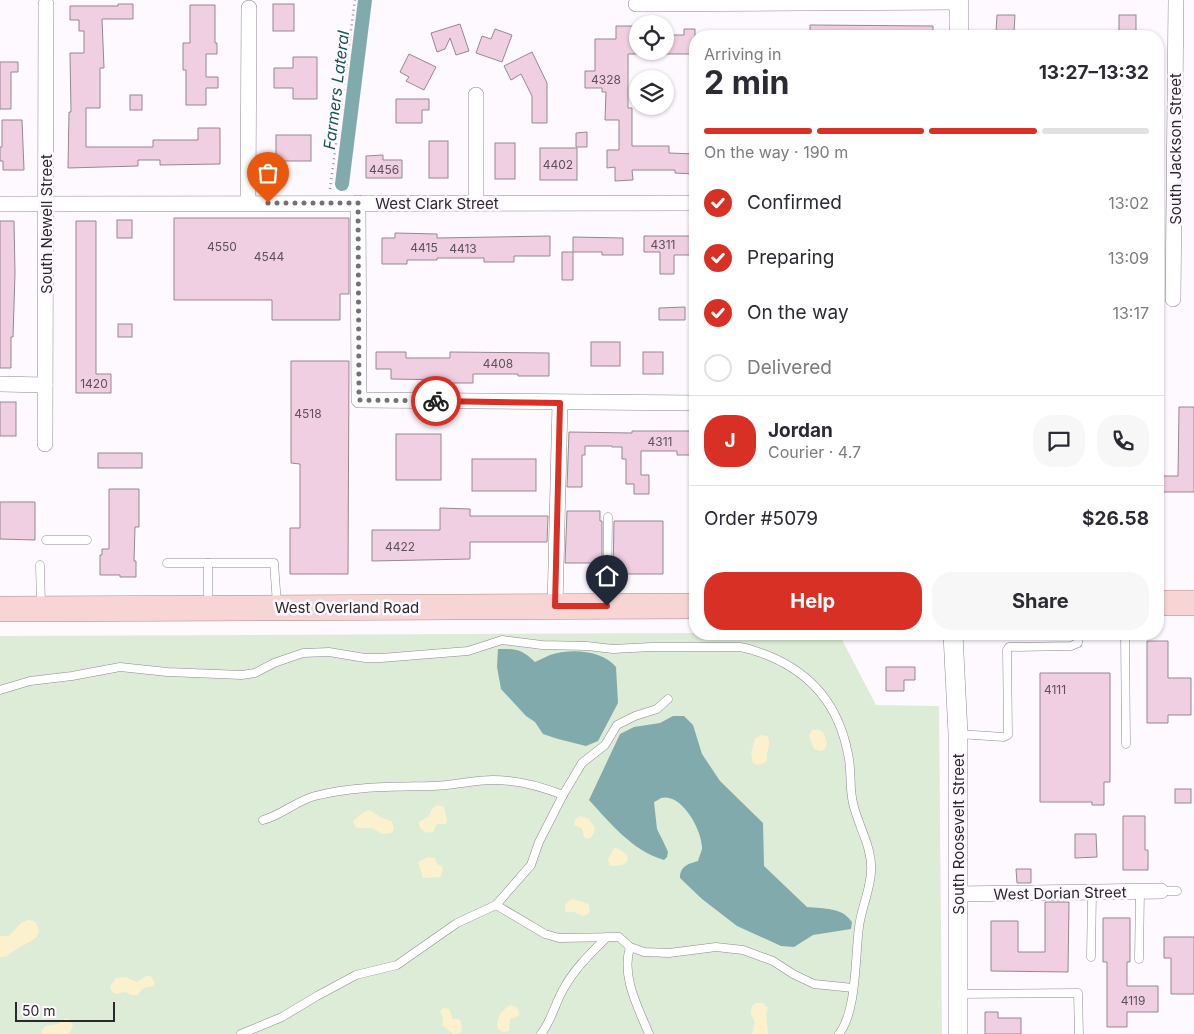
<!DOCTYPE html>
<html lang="en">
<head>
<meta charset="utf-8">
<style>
  :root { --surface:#fff; --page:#f7f7f7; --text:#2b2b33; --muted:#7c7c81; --line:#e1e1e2; --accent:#d93025 }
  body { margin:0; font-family:Inter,sans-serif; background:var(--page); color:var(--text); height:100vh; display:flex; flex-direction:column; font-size:19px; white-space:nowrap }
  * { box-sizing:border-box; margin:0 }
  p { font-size:16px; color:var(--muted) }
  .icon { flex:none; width:28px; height:28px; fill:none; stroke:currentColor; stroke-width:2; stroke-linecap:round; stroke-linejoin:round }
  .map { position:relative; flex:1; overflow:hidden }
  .sheet { position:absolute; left:689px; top:30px; width:475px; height:610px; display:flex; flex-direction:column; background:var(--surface); border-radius:20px; box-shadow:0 1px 4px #0004 }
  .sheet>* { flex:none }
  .fabs { position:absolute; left:629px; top:15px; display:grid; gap:10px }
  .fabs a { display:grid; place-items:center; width:45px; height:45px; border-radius:50%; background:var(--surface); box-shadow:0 1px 4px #0004; font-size:25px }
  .scale { position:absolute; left:15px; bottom:12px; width:100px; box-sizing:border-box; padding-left:5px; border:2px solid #2c282e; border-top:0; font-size:14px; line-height:18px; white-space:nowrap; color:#2c282e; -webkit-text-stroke:4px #fdf9ff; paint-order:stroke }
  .pin { position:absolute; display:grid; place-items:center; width:42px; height:42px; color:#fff; margin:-51px -21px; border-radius:50% 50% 50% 0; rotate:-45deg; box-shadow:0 0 5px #0007 }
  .pin .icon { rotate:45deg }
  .courier { position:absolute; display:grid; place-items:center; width:50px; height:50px; margin:-25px; border:4px solid #d93025; border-radius:50%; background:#fff; color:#222; box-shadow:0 1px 6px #0007 }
  .headline em { font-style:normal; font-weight:700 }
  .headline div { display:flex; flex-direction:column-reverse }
  .headline { display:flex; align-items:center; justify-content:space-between; height:85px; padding:0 15px }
  h1 { font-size:32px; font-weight:700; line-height:38px }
  .bar { display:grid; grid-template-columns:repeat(4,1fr); gap:8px 5px; align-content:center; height:60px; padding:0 15px }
  .bar i { height:6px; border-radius:4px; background:var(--line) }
  .bar .selected { background:var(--accent) }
  .bar p { grid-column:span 4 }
  .line { display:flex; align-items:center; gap:12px; padding:0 15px; border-top:1px solid var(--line) }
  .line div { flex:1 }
  .round { display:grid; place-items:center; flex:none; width:52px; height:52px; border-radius:20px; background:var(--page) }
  ol { padding:0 15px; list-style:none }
  li { display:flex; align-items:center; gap:15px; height:55px }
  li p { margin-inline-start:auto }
  li .icon { padding:5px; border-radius:50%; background:var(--accent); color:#fff; stroke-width:4 }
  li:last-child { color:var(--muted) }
  li i { width:28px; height:28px; border:2px solid var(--line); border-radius:50% }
  .button { display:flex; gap:10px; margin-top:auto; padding:10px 15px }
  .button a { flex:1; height:58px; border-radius:20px; background:var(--accent); color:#fff; font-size:20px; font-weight:700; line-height:58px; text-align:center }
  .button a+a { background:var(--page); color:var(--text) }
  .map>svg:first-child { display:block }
</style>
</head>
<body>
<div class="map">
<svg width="1194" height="1034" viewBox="0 0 1194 1034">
  <rect width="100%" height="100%" fill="#fdf9ff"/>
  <path fill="#ddecd7" d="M 695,633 L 839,634 L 876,705 L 939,706 L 942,1034 L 0,1034 L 0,636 Z"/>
  <g fill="#fbf1cc">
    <path d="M 818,729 L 824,733 L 827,744 L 824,750 L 821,751 L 814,749 L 809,736 L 812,730 Z"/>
    <path d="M 761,735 L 767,736 C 773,745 765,751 767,760 L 764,763 L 757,765 L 753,763 L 751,754 L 755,739 Z"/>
    <path d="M 437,805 L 444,807 L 447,821 L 446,824 L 437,824 L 433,832 C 426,834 418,830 419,822 L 428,817 L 432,809 Z"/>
    <path d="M 370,810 L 382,818 L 392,821 L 394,830 L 391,833 L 382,834 L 372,828 L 356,828 L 353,822 C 356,817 364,811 370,810 Z"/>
    <path d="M 580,816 L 589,819 L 595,828 C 594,833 593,837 587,839 L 584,837 L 582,828 L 574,825 L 575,820 Z"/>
    <path d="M 614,848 L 619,849 L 627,855 L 628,860 C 624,866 616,867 609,865 L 608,859 Z"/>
    <path d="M 428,857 L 435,858 L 437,864 L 442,866 L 443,870 L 440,877 L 423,878 L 418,862 Z"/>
    <path d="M 571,899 L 587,903 L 589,905 L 590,911 L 588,914 L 582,916 L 574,912 L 567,912 L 565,911 L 565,905 Z"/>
    <path d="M 28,920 C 32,920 35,921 37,925 C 45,938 24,944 17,949 C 10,952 9,958 0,957 L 0,936 L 9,936 L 21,923 Z"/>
    <path d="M 146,976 L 151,976 L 155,983 L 154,986 L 143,988 L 138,995 L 131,995 L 126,992 L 116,994 L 112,992 L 110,986 L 116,978 L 126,977 L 137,982 Z"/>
    <path d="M 755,1003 L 763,1003 L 768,1008 L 766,1015 L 768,1034 L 752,1034 L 755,1022 C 751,1015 748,1010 755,1003 Z"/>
    <path d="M 510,1005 C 516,1005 520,1010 519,1016 L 510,1019 L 509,1031 L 503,1032 L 498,1029 C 495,1019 502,1010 510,1005 Z"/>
    <path d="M 443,1008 L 449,1009 L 453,1019 L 459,1019 L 461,1022 L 462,1030 L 460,1033 L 453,1034 L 442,1025 L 443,1019 L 440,1011 Z"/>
    <path d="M 66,1018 L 69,1020 L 73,1025 L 70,1032 L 67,1034 L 42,1034 L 42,1030 L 45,1026 L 58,1024 Z"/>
  </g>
  <g fill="#81aaac">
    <path d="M 498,649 C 517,649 521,649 535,662 C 540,660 545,657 550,655 C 569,648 603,650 616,667 L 618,703 L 598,741 L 586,746 L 558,739 L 543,734 L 535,722 L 526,716 L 501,689 L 497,667 Z"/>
    <path d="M 673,716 L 684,716 L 693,725 L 702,754 L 720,781 L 763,823 L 764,866 L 807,907 C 824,909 842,907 852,922 L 851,929 L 813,935 L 794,947 L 781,946 L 737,926 L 702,899 L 680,878 C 680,866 688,864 698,861 C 699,857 701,853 702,849 C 703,832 682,792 661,798 C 659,799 657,801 654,802 L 657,829 L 663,841 L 668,852 L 667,857 L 664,860 C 633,851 611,824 589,800 L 620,734 L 634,727 L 660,723 Z"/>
  </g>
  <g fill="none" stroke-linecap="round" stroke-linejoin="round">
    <path stroke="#81aaac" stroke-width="14" d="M 342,184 L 365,0"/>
  </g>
  <g fill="#f0cfe2" stroke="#978890">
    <path d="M 118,4 L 133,4 L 133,19 L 102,19 L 104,68 L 100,68 L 100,108 L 86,108 L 86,147 L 153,147 L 153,140 L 198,140 L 198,128 L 220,128 L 220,164 L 160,165 L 160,160 L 138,160 L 138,166 L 68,168 L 69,112 L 71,112 L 70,53 L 84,53 L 84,31 L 79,31 L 79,20 L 70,20 L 70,6 L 118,6 Z"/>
    <rect x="273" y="4" width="21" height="27"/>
    <path d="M 190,5 L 215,5 L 215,43 L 217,43 L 217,54 L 206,54 L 206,77 L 218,77 L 218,88 L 206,88 L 206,105 L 186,105 L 186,70 L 183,70 L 183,43 L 190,43 Z"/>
    <path d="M 997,15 L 1015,15 L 1014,32 L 996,32 Z"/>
    <rect x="1119" y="15" width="17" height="21"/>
    <path d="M 460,24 L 469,51 L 456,55 L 450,38 L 445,49 L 437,52 L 431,33 Z"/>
    <path d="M 810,25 L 933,26 L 933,36 L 810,36 Z"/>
    <path d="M 616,26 L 638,26 L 638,54 L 628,54 L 628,108 L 632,108 L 632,146 L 669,146 L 669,153 L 695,154 L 695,174 L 675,173 L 675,170 L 632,170 L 633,180 L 615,181 L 615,167 L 607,168 L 607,150 L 619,150 L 619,120 L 605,120 L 606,92 L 602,92 L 602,88 L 585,88 L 585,71 L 595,71 L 595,39 L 616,39 Z"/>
    <path d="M 495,29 L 512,35 L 502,62 L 476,53 L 482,36 L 491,39 Z"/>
    <path d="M 684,29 L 695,29 L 695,54 L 665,54 L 665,35 L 684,35 Z"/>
    <path d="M 532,52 L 547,83 L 547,123 L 532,123 L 532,96 L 521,74 L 511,80 L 504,66 Z"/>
    <path d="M 409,54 L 436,67 L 424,90 L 406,81 L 409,77 L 400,72 Z"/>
    <path d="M 293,57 L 317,57 L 317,99 L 293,99 L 293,88 L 274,88 L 274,68 L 293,68 Z"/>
    <path d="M 0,62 L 18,62 L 18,72 L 11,72 L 11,109 L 0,109 Z"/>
    <rect x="130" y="95" width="12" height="15"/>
    <path d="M 396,99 L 429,99 L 429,110 L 422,110 L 422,123 L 396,123 Z"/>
    <path d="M 2,120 L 22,120 L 24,170 L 3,170 L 3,161 L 0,161 L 0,147 L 2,147 Z"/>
    <path d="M 587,132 L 587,147 L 576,147 L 576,133 Z"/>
    <rect x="276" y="135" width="35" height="26"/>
    <rect x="429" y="141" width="19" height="37"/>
    <rect x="495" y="143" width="20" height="36"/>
    <rect x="540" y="148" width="37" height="32"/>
    <path d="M 383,155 L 383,160 L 402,160 L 402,178 L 366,178 L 366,156 Z"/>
    <path d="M 174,218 L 349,218 L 349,294 L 340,294 L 340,320 L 272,320 L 272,300 L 174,300 Z"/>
    <rect x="117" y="220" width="15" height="18"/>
    <path d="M 0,221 L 14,221 L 15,273 L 13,337 L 11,337 L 11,368 L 0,368 Z"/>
    <path d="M 76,221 L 96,221 L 96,374 L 111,374 L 111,393 L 76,393 Z"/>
    <path d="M 395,233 L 437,234 L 437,238 L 550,236 L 550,256 L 514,256 L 514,262 L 484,262 L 484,258 L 437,258 L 437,260 L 407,260 L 407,264 L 382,264 L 382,238 L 395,238 Z"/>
    <path d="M 644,236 L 695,236 L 695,255 L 674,255 L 674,274 L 660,274 L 660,252 L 644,252 Z"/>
    <path d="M 573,237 L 623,238 L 623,255 L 602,255 L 602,252 L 573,252 L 573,280 L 562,280 L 562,252 L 573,252 Z"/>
    <path d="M 685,307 L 685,320 L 659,320 L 659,308 Z"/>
    <rect x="118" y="324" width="14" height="13"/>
    <rect x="591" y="342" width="29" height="24"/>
    <path d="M 376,352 L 406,352 L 406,358 L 450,358 L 450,352 L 549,353 L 549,376 L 518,376 L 518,374 L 473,374 L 473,383 L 450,383 L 450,380 L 391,379 L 391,369 L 376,369 Z"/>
    <rect x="643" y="352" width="20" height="22"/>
    <path d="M 291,361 L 349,361 L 348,574 L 290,574 L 290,528 L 300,528 L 300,464 L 291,463 Z"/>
    <rect x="0" y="402" width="16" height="34"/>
    <path d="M 1179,407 L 1194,407 L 1194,492 L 1158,492 L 1158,476 L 1178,476 Z"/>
    <path d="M 632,431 L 695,431 L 695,455 L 677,455 L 677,451 L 641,451 L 641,475 L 649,475 L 649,494 L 634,494 L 634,484 L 626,484 L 626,459 L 622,459 L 622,447 L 612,447 L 612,446 L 585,446 L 585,455 L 582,455 L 582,487 L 567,487 L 569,432 L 632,433 Z"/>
    <rect x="396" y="434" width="45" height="46"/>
    <rect x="98" y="453" width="44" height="15"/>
    <rect x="472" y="459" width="64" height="32"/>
    <path d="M 109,489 L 139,489 L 139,527 L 135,527 L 134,561 L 136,561 L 136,577 L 120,577 L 120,575 L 100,575 L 100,555 L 102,555 L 102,549 L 109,549 Z"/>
    <path d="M 0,502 L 35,502 L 35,540 L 0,539 Z"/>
    <path d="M 440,508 L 470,509 L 470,516 L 548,516 L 547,542 L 470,542 L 470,559 L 372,561 L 372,530 L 440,530 Z"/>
    <path d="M 567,511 L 600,511 L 600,521 L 602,521 L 602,563 L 565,563 Z"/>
    <path d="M 614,521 L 663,521 L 663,574 L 613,574 Z"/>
    <path d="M 1147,641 L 1168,641 L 1168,678 L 1191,678 L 1191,715 L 1168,715 L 1168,723 L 1147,723 Z"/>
    <path d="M 886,667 L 915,667 L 915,680 L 904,680 L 904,691 L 886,691 Z"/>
    <path d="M 1040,673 L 1110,673 L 1110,782 L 1104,782 L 1104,805 L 1092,805 L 1092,802 L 1040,802 Z"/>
    <rect x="1175" y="789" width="16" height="14"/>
    <path d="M 1123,816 L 1145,816 L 1145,850 L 1148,850 L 1148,870 L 1123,870 Z"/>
    <path d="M 1075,834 L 1096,834 L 1097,857 L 1075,858 Z"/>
    <path d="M 1016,869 L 1031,869 L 1031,883 L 1017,883 Z"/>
    <path d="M 1045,902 L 1069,902 L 1068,972 L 991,971 L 991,921 L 1018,921 L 1018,952 L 1045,952 Z"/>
    <path d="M 1103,918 L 1130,918 L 1130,962 L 1127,962 L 1127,986 L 1158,986 L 1158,1012 L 1127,1012 L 1127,1027 L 1107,1027 L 1107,962 L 1103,962 Z"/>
    <path d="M 1164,937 L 1194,937 L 1194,994 L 1171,994 L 1171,958 L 1164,958 Z"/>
    <path d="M 985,1012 L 998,1012 L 998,1018 L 1021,1018 L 1021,1034 L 985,1034 Z"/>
  </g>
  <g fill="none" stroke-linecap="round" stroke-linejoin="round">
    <defs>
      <g id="service">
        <path d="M 46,540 L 87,540"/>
        <path d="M 167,563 L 274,563 L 277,604"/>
        <path d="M 208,563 L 208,606"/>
        <path d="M 40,565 L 41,605"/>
        <path d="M 607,602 L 608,517"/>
        <path d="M 1125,634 L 1126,744"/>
        <path d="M 0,690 L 30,681 L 72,676 L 120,667 L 167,672 L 242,675 L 255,673 L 274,663 L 303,653 L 329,652 L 365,658 L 381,658 L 468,651 L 502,640 L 542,645 L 587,646 L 613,649 L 651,647 L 740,647 C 751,649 759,652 769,656 C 813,674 839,707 848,754 C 852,770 849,787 853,803 C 858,826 873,848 871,872 C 870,891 861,909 859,927 C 855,956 857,1011 839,1034"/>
        <path d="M 958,734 L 1004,737 L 1008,735 L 1007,650 L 1009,647 L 1071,646 L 1078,643 L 1078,634"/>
        <path d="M 263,820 C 282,815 296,801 315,796 C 353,786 393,787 432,786 C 452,786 472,780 493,780 C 517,780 540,786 563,795"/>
        <path d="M 1161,891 L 1177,891"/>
        <path d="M 496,905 L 545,934 L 559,938 L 619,937 L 630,947 L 644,952 L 669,953 L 716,947 L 743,950 L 773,961 L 793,974 L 814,984 L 853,988"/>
        <path d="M 630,947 C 621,977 638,1007 649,1034"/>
        <path d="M 1091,957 L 1092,892"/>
        <path d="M 1139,959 L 1140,891"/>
        <path d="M 958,994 L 1078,993 L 1079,1034"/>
        <path d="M 241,1034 L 282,1017 L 317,996 L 356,975 L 397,965 L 457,923 L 496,905 L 531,865 L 539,842 L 563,795 L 582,763 L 605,745 L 617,725 L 635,716 L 657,709 L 668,699"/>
        <path d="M 541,1034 C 552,1020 555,1003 564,988 C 575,968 591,953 607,937"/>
      </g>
      <g id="minor">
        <path d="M 636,4 L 959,2"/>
        <path d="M 248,203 L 249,8"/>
        <path d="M 358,203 L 359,400 L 695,403"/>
        <path d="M 476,203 L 476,95"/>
        <path d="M 0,204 L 695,203"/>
        <path d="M 1173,299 L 1176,0"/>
        <path d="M 0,384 L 45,385"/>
        <path d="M 45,444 L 46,4"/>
        <path d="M 555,606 L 560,403"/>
        <path d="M 959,894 L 1161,891"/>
      </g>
      <g id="tertiary">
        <path d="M 959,36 L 959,0"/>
        <path d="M 953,634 L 958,734 L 958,1034"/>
      </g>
      <g id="primary">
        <path d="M 1158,603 L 1194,603"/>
        <path d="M 0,609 L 695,606"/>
      </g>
    </defs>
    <use href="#service" stroke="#908794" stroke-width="9"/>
    <use href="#minor" stroke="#908794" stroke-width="16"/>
    <use href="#tertiary" stroke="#908794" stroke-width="20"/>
    <use href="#primary" stroke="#ad8688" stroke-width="26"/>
    <path stroke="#938f95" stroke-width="2.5" stroke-dasharray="1 4" stroke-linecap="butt" d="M 330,189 L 355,0"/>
    <use href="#service" stroke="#fff" stroke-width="8"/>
    <use href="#minor" stroke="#fff" stroke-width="15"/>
    <use href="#tertiary" stroke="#fff" stroke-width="19"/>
    <use href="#primary" stroke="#f8d5d5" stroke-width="25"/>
  </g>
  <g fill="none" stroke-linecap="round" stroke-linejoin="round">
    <path stroke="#757177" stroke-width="5" stroke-dasharray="0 9" d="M 268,203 L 358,203 L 359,400 L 436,401"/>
    <path stroke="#d93025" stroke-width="6" d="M 436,401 L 560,403 L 555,606 L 607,606"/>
  </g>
  <g text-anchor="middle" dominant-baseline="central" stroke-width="5" stroke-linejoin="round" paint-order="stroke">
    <g font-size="12" fill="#5d525b">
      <text x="606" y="79">4328</text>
      <text x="558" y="164">4402</text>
      <text x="384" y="169">4456</text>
      <text x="663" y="244">4311</text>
      <text x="222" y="246">4550</text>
      <text x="424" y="247">4415</text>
      <text x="463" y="248">4413</text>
      <text x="269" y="256">4544</text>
      <text x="498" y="363">4408</text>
      <text x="94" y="383">1420</text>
      <text x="308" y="413">4518</text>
      <text x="660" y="441">4311</text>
      <text x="400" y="546">4422</text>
      <text x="1055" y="689">4111</text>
      <text x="1133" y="1000">4119</text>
    </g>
    <g font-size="15" fill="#2c282e" stroke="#fdf9ff">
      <text transform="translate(1175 149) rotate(-90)">South Jackson Street</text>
      <text x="437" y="203">West Clark Street</text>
      <text transform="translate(46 224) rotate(-90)">South Newell Street</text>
      <text x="347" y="607">West Overland Road</text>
      <text transform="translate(958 834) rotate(-90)">South Roosevelt Street</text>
      <text transform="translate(1060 893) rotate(-1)">West Dorian Street</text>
    </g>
    <g font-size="16" font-style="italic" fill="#165355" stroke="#fdf9ff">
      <text transform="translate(336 90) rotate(-83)">Farmers Lateral</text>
    </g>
  </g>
</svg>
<div class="fabs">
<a><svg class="icon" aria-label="locate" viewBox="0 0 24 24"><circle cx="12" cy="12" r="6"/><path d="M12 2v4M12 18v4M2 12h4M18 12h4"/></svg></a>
<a><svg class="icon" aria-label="layers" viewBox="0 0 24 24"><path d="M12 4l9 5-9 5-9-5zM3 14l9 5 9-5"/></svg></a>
</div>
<div class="scale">50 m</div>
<div class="pin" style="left:268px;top:203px;background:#ea580c"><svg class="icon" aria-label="bag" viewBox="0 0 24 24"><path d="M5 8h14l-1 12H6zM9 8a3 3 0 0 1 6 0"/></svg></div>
<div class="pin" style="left:607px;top:606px;background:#1f2937"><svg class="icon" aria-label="home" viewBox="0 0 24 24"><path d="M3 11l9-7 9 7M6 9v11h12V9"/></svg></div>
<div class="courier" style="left:436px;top:401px"><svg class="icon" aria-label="bike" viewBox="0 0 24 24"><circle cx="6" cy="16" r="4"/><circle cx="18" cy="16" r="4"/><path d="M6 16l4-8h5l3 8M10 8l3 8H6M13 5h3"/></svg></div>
<section class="sheet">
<div class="headline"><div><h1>2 min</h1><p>Arriving in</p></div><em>13:27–13:32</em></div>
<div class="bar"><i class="selected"></i><i class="selected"></i><i class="selected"></i><i></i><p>On the way · 190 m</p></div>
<ol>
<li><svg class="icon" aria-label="check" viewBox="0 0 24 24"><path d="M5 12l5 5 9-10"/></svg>Confirmed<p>13:02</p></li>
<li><svg class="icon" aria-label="check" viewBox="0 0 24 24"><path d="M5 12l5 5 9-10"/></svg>Preparing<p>13:09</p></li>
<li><svg class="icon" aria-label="check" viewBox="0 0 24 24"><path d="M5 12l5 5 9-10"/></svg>On the way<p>13:17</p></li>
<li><i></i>Delivered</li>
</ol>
<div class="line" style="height:90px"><b class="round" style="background:var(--accent);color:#fff">J</b><div><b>Jordan</b><p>Courier · 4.7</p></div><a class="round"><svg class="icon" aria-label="chat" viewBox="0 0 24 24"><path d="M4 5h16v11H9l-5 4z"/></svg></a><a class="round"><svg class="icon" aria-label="phone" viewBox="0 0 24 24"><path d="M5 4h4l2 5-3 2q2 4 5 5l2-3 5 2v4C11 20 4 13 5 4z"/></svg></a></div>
<div class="line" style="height:65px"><div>Order #5079</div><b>$26.58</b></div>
<div class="button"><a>Help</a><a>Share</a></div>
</section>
</div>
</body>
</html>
